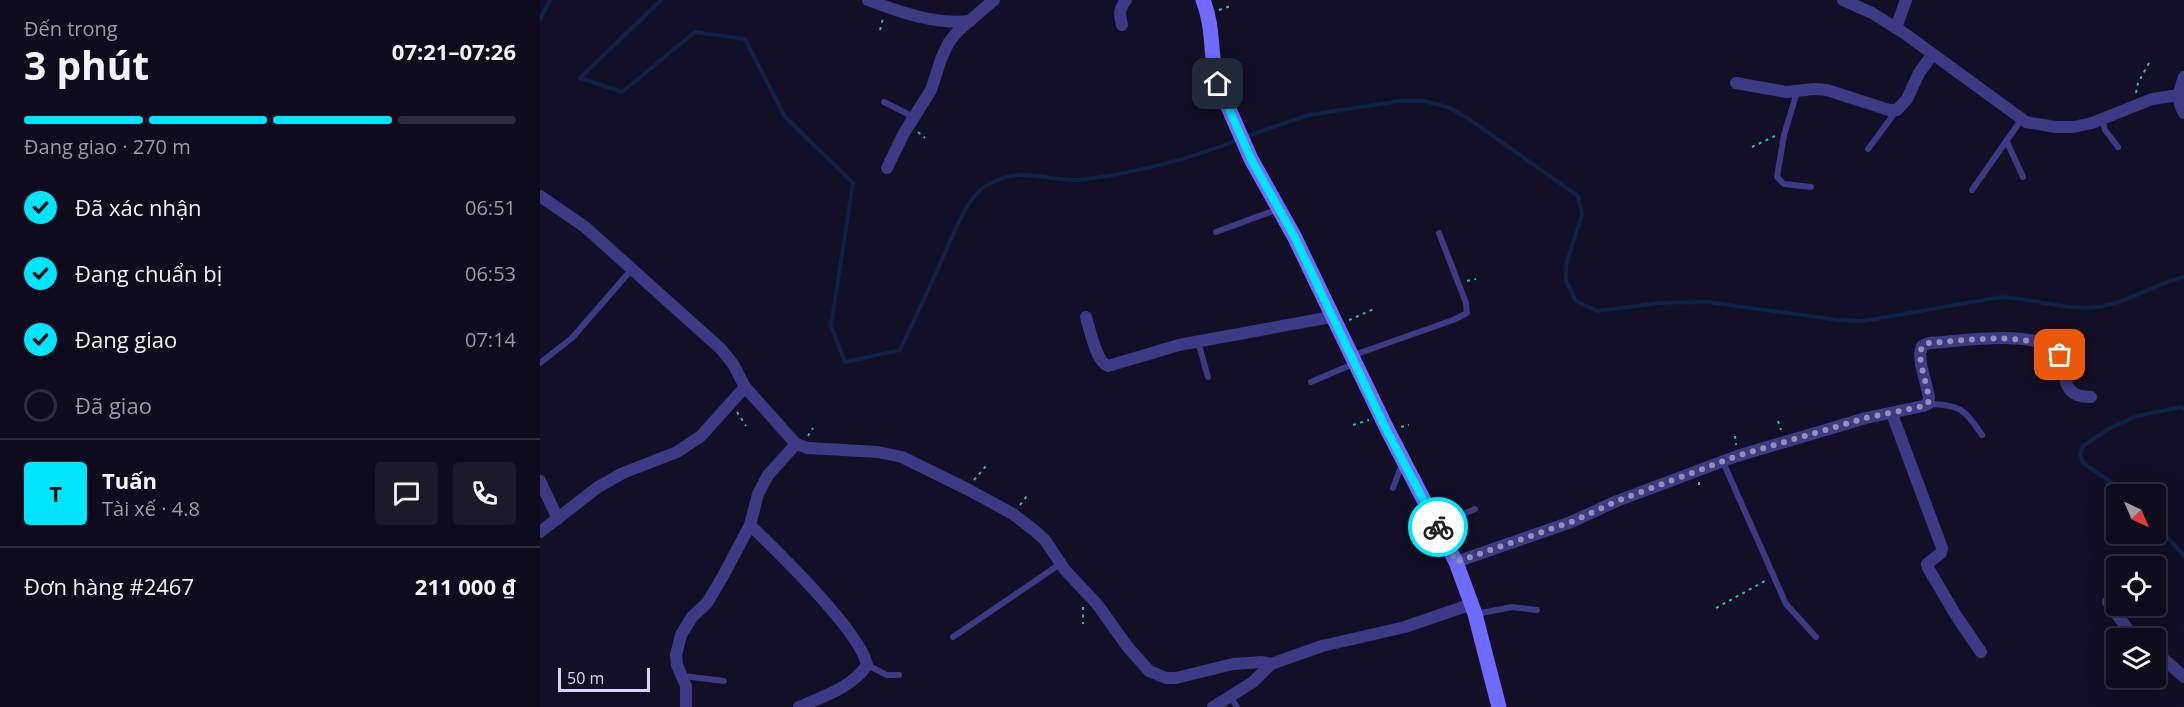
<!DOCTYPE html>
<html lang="vi">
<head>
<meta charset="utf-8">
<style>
  :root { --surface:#0e0b1c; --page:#1c1929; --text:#f1f3f6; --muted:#9b9ba3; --line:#2e2b3b; --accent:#00e5ff }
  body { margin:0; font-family:"Open Sans",sans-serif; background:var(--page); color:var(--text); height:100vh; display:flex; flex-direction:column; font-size:22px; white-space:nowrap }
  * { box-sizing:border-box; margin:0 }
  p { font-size:20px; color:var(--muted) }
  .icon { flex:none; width:33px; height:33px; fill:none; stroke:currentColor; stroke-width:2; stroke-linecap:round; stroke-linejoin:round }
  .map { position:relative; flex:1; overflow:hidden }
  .side { display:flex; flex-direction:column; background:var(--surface); width:540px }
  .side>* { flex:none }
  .needle { width:39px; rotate:136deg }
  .controls { position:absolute; left:1566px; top:484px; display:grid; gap:12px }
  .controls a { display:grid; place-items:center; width:60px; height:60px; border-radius:6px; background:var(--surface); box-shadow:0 6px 24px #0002,0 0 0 2px var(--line); font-size:30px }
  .scale { position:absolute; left:18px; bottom:15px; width:92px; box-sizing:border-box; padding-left:6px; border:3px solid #d9d4ff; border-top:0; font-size:16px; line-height:21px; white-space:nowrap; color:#d9d4ff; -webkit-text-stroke:4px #130f26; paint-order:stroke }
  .pin { position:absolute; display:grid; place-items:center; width:51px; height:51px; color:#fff; margin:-26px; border-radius:12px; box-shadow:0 3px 9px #0006 }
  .courier { position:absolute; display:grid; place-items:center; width:60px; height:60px; margin:-30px; border:4px solid #00e5ff; border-radius:50%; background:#fff; color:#222; box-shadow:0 2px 8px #0007 }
  .head em { font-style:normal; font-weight:700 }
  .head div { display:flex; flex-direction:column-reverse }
  .head { display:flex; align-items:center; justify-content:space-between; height:102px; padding:0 24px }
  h1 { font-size:39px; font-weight:700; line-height:45px }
  .bar { display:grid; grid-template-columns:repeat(4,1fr); gap:9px 6px; align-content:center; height:72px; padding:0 24px }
  .bar i { height:8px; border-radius:4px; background:var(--line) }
  .bar .active { background:var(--accent) }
  .bar p { grid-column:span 4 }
  .line { display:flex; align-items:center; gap:15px; padding:0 24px; border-top:2px solid var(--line) }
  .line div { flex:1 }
  .round { display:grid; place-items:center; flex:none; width:63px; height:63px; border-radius:6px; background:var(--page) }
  ol { padding:0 24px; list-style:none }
  li { display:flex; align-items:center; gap:18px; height:66px }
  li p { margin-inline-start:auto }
  li .icon { padding:6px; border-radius:50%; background:var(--accent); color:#111; stroke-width:4 }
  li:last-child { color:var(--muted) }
  li i { width:33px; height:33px; border:3px solid var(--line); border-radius:50% }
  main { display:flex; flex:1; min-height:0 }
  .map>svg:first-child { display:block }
</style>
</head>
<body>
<main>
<section class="side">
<div class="head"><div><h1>3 phút</h1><p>Đến trong</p></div><em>07:21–07:26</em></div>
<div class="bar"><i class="active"></i><i class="active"></i><i class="active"></i><i></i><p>Đang giao · 270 m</p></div>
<ol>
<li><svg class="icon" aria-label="check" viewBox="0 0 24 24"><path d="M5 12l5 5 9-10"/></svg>Đã xác nhận<p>06:51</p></li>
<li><svg class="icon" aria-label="check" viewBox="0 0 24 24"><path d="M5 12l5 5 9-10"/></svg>Đang chuẩn bị<p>06:53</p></li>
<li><svg class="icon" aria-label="check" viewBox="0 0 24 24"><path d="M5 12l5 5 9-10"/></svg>Đang giao<p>07:14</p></li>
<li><i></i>Đã giao</li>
</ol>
<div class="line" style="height:108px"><b class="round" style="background:var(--accent);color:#111">T</b><div><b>Tuấn</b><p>Tài xế · 4.8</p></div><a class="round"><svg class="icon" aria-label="chat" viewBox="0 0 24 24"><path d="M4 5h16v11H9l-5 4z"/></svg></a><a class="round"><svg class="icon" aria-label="phone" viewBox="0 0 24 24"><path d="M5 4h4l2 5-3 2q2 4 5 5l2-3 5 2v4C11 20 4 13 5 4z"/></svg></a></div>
<div class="line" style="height:78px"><div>Đơn hàng #2467</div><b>211 000 ₫</b></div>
</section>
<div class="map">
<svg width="1644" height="707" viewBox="0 0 1644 707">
  <rect width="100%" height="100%" fill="#130f26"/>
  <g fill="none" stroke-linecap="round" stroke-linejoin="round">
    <g stroke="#0c2248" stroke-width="4">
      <path d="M 121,0 L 40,78 L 82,92 L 155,32 L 205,39 L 245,117 L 313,183 L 291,326 L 305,362 L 360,350 C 375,318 390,287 404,255 C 413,236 425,201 443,188 C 480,161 508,185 548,179 C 598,172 650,159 697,140"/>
      <path d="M 0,19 L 10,0"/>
      <path d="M 704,137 L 769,115 L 860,101 L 884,101 L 908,107 L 929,119 L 1038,196 L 1042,215 L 1026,265 L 1026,281 L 1036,301 L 1057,311 L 1120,303 L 1167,302 L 1298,320 L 1324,321 L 1461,297 C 1493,298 1524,311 1557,307 C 1588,303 1614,284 1644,277"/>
      <path d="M 1590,495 L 1543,463 L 1540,454 L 1543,446 L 1570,428 L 1597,416 L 1641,407 L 1644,409"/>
      <path d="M 1616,524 L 1644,556"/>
    </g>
    <g stroke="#2fb8b0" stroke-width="2" stroke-dasharray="3 4.5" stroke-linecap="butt">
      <path d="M 679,10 L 693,5"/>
      <path d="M 340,30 L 343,18"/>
      <path d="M 1596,93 L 1598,83 L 1609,63"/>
      <path d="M 378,132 L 385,138"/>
      <path d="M 1212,147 L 1235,136"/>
      <path d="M 927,281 L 936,279"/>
      <path d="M 809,320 L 834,309"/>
      <path d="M 197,412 L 206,426"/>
      <path d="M 1238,421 L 1241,430"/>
      <path d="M 813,425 L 829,420"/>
      <path d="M 861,427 L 869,425"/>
      <path d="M 268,436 L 273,428"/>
      <path d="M 1195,436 L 1196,445"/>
      <path d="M 434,480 L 446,466"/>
      <path d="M 1159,482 L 1159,489"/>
      <path d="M 480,505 L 487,496"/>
      <path d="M 543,607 L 543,624"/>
      <path d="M 1176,608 L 1225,581"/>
    </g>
    <g stroke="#3d3a85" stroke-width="6">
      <path d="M 1257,92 L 1244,135 L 1237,177 L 1244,184 L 1271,187"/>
      <path d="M 344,102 L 374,117"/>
      <path d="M 1562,119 L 1565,130 L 1578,147"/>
      <path d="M 1467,142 L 1483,177"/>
      <path d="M 1328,149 L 1357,110"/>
      <path d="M 1432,190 L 1481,120"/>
      <path d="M 676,232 L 738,209"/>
      <path d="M 658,342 L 668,377"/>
      <path d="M 811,356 L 913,320 L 927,313 L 926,303 L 899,233"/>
      <path d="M 0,363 L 32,338 L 92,269"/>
      <path d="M 771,382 L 813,364"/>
      <path d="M 1389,404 C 1421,405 1424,409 1442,435"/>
      <path d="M 1183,462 L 1246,604 L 1276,637"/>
      <path d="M 853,488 L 862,464"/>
      <path d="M 897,525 L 935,509"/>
      <path d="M 936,614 L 972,607 L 997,610"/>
      <path d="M 413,637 L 520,564"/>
      <path d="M 327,665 L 347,675 L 359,675"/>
      <path d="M 143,676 L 184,681"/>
      <path d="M 690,696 L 697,707"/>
    </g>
    <g stroke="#3d3a85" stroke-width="12">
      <path d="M 328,0 C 359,12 396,25 430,21"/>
      <path d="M 1303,0 L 1332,13 L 1364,33 L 1486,122 L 1516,127 L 1533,127 L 1552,123 L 1612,99 L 1638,95"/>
      <path d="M 582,25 C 579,14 579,9 586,0"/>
      <path d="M 1356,28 L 1366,0"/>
      <path d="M 1644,77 C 1639,91 1636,100 1644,113"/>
      <path d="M 1196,83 L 1246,92 L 1274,89 L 1287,90 L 1349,110 L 1357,110 L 1367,99 L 1379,73 L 1392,55"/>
      <path d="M 347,168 L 364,133 L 391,90 L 401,59 L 409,42 L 419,30 L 454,0"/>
      <path d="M 0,196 L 45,227 L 181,349 L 193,364 L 205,387 L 256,444 L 268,448 L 338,452 L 362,457 L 427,489 L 473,514 L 495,531 L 505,540 L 525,570 L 557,604 L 587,646 L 609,671 L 626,678 L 636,678 L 693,664 L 722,662 L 731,664 L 782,646 L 865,627 L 932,604"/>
      <path d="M 546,317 C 550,330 556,362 568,366 L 639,345 L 791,317"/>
      <path d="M 1352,414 L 1402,548 L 1401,553 L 1387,564 L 1388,568 L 1417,617 L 1441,652"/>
      <path d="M 0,481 L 18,519"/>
      <path d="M 210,525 C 237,551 320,631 327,665 C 313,687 282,697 259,707"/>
      <path d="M 0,532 L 58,487 L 83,473 L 137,452 L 161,436 L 205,387"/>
      <path d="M 916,562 L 1031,522 L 1077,501 L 1197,456 L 1326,418 L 1383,406 L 1388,404 L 1389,397 L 1381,364 L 1380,354 L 1382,346 L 1389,343 C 1421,341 1481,331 1509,346 C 1535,361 1511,397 1551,397"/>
      <path d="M 1568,602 L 1589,631 L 1599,639"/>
      <path d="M 1616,652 L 1644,677"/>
      <path d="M 146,707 L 146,686 L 137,665 L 136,655 L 141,635 L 152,617 L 167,603 L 183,576 L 210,525 L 218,494 L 228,475 L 256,444"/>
      <path d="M 673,707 L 713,682 L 731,664"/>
    </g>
    <path stroke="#6f6bff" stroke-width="15" d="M 663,0 C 675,30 669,56 678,84 L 711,159 L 754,236 L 847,429 L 916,562 L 935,614 L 959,707"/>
  </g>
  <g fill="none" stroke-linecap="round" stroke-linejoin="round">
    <path stroke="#948fb3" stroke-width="6" stroke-dasharray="0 10.8" d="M 898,527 L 916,562 L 1031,522 L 1077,501 L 1197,456 L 1326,418 L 1383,406 L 1388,404 L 1389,397 L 1381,364 L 1380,354 L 1382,346 L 1389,343 C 1425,341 1493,329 1520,355"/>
    <path stroke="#00e5ff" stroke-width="8" d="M 678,84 L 711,159 L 754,236 L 846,429 L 898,527"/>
  </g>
</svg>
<div class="controls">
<a><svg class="needle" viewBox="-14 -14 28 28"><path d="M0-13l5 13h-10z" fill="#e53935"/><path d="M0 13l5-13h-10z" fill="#9b9ba3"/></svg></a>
<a><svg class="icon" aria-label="locate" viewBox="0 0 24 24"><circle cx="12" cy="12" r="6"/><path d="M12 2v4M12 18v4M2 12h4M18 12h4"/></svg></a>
<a><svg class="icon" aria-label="layers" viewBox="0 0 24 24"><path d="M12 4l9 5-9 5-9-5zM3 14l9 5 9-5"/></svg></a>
</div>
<div class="scale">50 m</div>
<div class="pin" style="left:1520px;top:355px;background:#ea580c"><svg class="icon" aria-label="bag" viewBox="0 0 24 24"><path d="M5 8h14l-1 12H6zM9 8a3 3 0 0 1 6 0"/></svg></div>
<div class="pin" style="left:678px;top:84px;background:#1f2937"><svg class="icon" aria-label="home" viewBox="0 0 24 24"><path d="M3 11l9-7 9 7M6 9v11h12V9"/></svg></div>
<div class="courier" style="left:898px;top:527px"><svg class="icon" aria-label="bike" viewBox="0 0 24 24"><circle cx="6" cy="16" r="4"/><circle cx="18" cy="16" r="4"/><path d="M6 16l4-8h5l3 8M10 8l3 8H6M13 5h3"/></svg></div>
</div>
</main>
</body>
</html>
